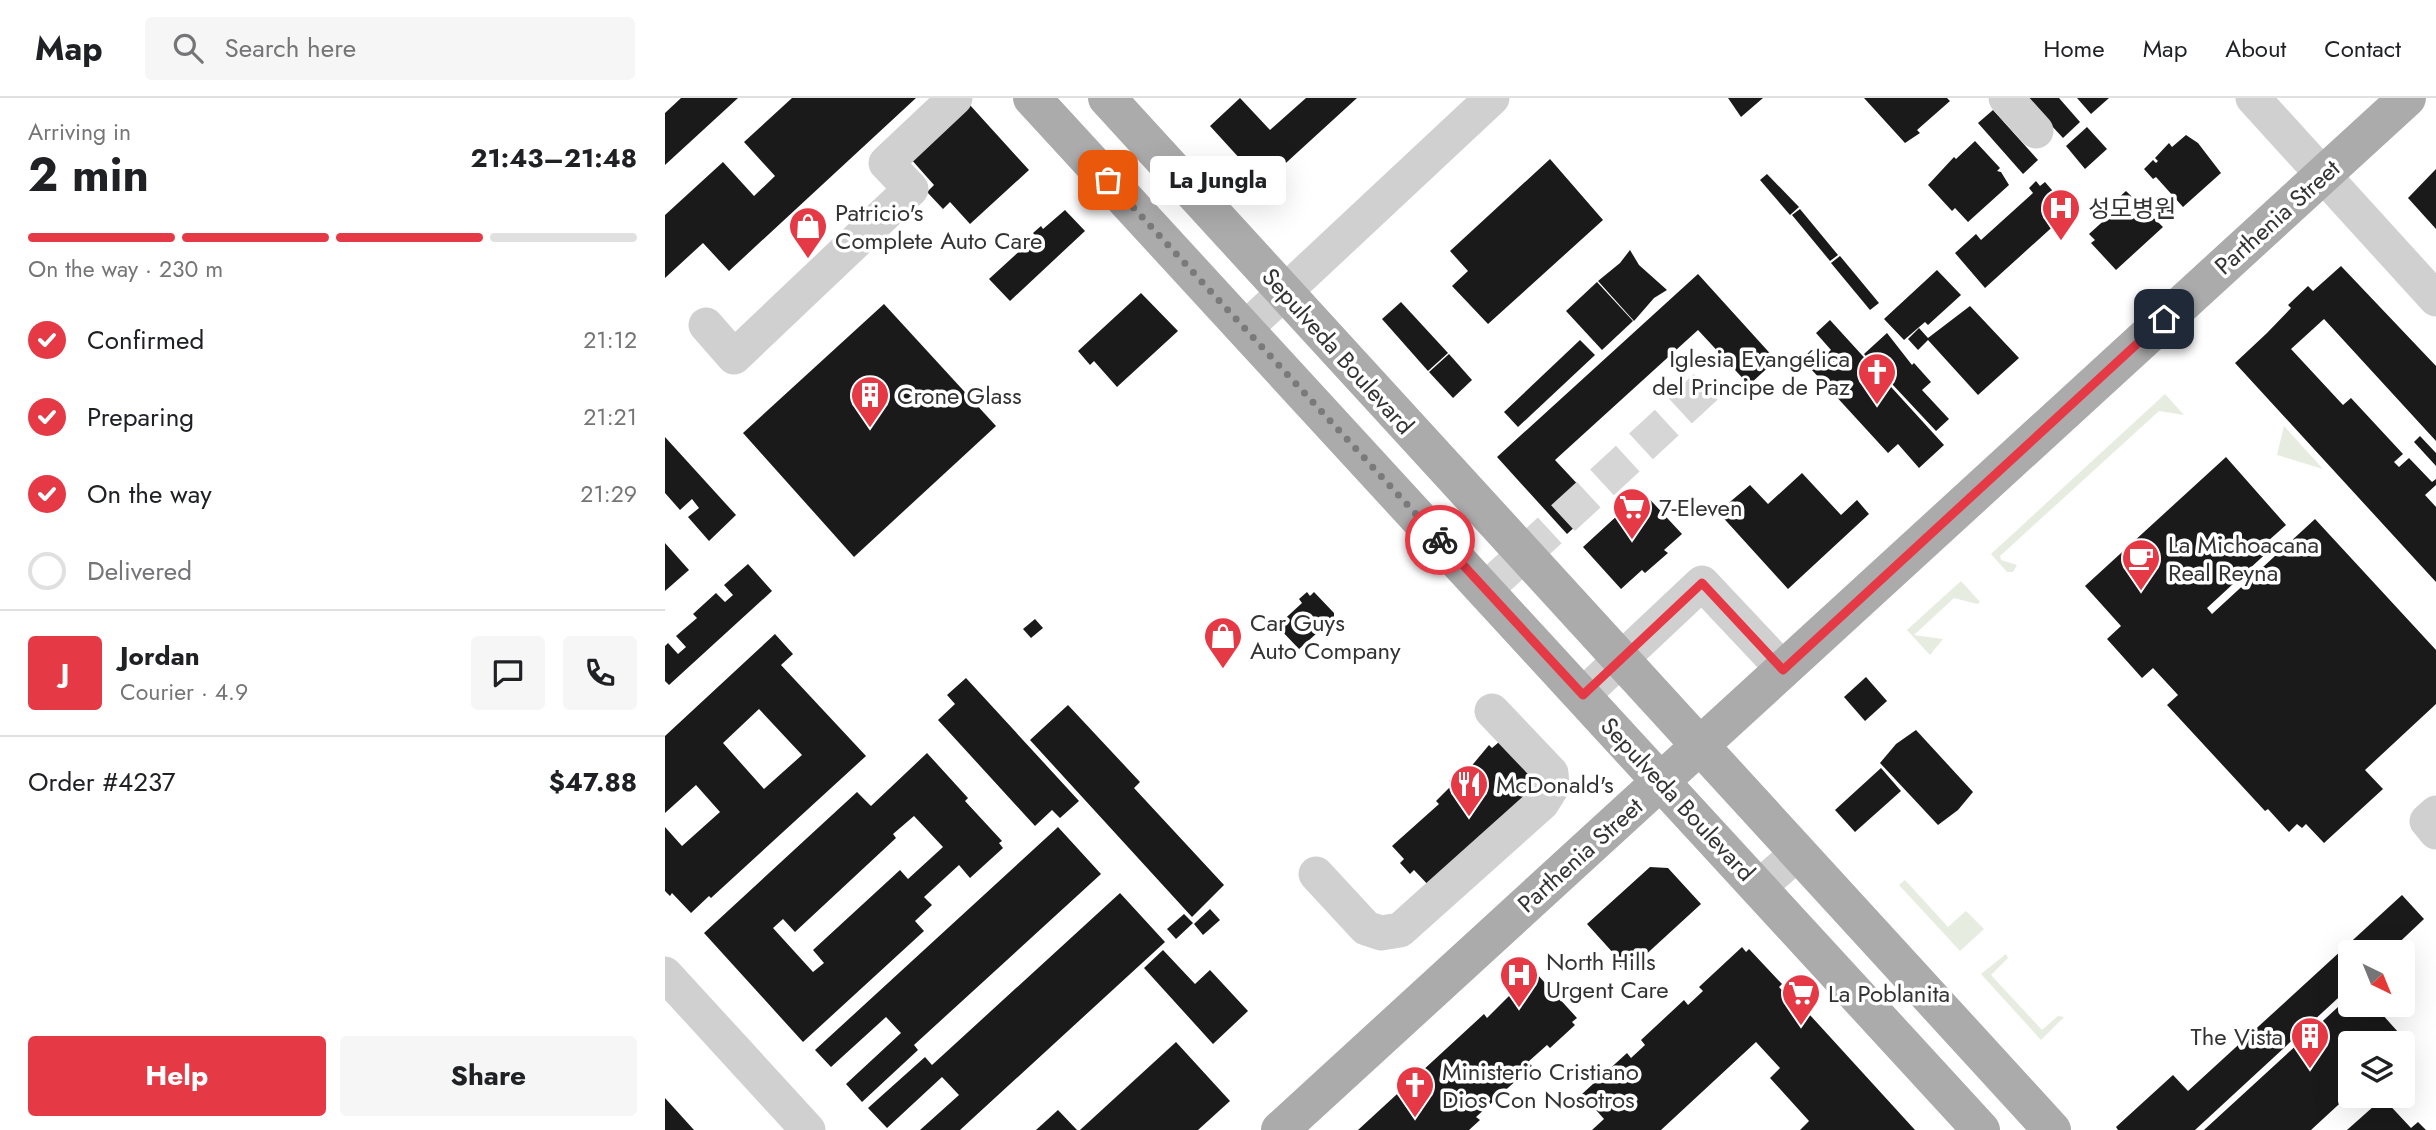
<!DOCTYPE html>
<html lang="en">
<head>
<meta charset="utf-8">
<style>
  :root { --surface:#fff; --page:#f6f6f6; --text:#202124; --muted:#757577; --line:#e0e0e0; --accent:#e63946 }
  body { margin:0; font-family:Jost,"Noto Sans KR",sans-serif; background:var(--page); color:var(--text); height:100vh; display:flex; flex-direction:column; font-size:26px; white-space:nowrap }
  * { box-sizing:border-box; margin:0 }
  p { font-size:23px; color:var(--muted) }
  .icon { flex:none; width:38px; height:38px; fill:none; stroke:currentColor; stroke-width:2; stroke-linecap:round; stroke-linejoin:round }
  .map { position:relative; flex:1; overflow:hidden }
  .drawer { display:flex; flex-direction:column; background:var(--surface); width:665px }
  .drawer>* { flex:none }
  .needle { width:46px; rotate:137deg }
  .buttons { position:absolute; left:1673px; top:842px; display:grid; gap:14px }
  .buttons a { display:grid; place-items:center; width:77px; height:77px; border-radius:7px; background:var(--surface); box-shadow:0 7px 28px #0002; font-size:35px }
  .pin { position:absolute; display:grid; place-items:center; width:60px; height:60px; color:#fff; margin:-30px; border-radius:14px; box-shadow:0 4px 10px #0006 }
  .courier { position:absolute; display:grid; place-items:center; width:70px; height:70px; margin:-35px; border:5px solid #e63946; border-radius:50%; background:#fff; color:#222; box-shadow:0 2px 9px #0007 }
  .bubble { position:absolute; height:49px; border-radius:7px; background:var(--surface); box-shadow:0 7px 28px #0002; font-size:23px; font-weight:700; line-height:49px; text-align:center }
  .head em { font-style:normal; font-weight:700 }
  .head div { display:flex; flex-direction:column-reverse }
  .head { display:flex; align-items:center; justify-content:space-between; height:119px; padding:0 28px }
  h1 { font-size:46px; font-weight:700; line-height:52px }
  .bar { display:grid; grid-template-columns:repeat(4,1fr); gap:10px 7px; align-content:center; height:84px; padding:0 28px }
  .bar i { height:9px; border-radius:5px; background:var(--line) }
  .bar .current { background:var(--accent) }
  .bar p { grid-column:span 4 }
  .line { display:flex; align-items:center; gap:18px; padding:0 28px; border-top:2px solid var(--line) }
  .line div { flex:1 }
  .round { display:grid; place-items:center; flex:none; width:74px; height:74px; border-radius:7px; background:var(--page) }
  ol { padding:0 28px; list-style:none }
  li { display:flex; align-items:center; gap:21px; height:77px }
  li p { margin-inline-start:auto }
  li .icon { padding:7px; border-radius:50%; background:var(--accent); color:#fff; stroke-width:4 }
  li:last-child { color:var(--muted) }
  li i { width:38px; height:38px; border:4px solid var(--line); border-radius:50% }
  .button { display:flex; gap:14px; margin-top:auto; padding:14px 28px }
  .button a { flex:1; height:80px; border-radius:7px; background:var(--accent); color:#fff; font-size:28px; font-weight:700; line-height:80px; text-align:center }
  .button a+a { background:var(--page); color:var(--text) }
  header { display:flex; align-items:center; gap:42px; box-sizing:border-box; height:98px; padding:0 35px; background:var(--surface); border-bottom:2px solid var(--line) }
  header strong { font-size:33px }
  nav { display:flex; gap:38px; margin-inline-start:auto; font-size:24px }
  .search { width:490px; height:63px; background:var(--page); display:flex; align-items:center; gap:18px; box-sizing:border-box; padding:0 24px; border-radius:7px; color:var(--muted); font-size:26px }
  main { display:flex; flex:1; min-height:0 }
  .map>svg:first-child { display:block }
</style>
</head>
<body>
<header>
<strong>Map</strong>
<div class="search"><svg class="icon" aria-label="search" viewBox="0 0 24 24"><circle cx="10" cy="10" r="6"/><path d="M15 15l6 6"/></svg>Search here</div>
<nav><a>Home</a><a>Map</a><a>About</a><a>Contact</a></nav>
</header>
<main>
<section class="drawer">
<div class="head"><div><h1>2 min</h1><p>Arriving in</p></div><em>21:43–21:48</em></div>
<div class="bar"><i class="current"></i><i class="current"></i><i class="current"></i><i></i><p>On the way · 230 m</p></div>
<ol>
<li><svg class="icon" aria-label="check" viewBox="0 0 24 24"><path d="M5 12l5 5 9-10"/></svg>Confirmed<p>21:12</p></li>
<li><svg class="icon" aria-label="check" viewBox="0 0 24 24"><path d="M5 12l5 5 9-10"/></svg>Preparing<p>21:21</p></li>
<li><svg class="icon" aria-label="check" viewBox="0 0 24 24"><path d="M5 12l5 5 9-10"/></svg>On the way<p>21:29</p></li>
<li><i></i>Delivered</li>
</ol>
<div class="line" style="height:126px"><b class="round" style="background:var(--accent);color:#fff">J</b><div><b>Jordan</b><p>Courier · 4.9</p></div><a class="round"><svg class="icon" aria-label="chat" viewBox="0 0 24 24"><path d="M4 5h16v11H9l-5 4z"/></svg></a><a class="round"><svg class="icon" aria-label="phone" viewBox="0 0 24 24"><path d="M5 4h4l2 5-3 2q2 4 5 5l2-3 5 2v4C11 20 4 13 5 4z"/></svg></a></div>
<div class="line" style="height:91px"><div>Order #4237</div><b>$47.88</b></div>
<div class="button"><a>Help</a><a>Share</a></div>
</section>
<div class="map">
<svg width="1771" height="1032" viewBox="0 0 1771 1032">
  <rect width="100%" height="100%" fill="#fff"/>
  <g fill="#e6ecdf">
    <path d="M 1500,296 L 1519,317 L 1494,313 L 1335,458 L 1336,462 L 1352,467 L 1348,474 L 1342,474 L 1326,456 Z"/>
    <path d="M 1619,328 L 1658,371 L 1612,357 Z"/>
    <path d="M 1296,483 L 1315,504 L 1312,506 L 1289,500 L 1249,537 L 1278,541 L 1265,557 L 1242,532 Z"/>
    <path d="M 1240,782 L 1283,829 L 1301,813 L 1319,831 L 1295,853 L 1234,787 Z"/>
    <path d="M 1341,856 L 1343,860 L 1326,877 L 1377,932 L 1393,918 L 1399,919 L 1376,942 L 1316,876 Z"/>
  </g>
  <g fill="#1a1a1a" fill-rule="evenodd">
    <path d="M 16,0 L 73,0 L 0,67 L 0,15 Z"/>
    <path d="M 127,0 L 251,0 L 64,173 L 38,145 L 0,180 L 0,117 L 58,64 L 89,98 L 110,78 L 79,44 Z"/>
    <path d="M 575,0 L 605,32 L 641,0 L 692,0 L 598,86 L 545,28 Z"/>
    <path d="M 1063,0 L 1098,0 L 1076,19 Z"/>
    <path d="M 1199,0 L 1282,0 L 1285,3 L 1252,32 L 1255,35 L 1240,45 Z"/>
    <path d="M 1361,0 L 1394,0 L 1415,24 L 1398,40 Z"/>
    <path d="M 1412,0 L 1444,0 L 1426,16 Z"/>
    <path d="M 304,6 L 364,72 L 305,126 L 285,104 L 278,111 L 262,94 L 269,87 L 245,60 Z"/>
    <path d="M 1328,12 L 1373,62 L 1358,76 L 1313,25 Z"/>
    <path d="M 1422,29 L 1442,51 L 1420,71 L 1401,48 Z"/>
    <path d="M 1521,37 L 1533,45 L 1556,75 L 1518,109 L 1491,79 L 1488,81 L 1479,71 L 1488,62 L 1491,65 L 1493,63 L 1490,60 L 1504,45 L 1507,49 Z"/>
    <path d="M 1310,43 L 1335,70 L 1332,73 L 1336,74 L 1344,87 L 1303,124 L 1290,110 L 1287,113 L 1263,87 L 1289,59 L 1291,61 Z"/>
    <path d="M 885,61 L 938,122 L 823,226 L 787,188 L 803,173 L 785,153 Z"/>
    <path d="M 1771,71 L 1771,131 L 1743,100 Z"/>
    <path d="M 1102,76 L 1134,109 L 1125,117 L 1095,82 Z"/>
    <path d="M 1371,83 L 1375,88 L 1380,84 L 1405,113 L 1320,190 L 1290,155 L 1311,136 L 1316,142 L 1368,95 L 1364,90 Z"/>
    <path d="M 1461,93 L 1498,129 L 1451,172 L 1426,145 L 1430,142 L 1424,136 L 1445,117 L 1440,112 Z"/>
    <path d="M 1135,111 L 1173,157 L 1165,163 L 1127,117 Z"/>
    <path d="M 400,112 L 420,133 L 345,203 L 324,181 L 371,138 L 368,135 L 376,128 L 378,131 Z"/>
    <path d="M 965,152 L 974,167 L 1002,192 L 989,200 L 969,223 L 933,183 L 955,165 Z"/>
    <path d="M 1175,158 L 1214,205 L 1205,212 L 1166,165 Z"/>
    <path d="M 1676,168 L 1771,268 L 1771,343 L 1659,221 L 1626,251 L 1678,307 L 1686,300 L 1738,356 L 1729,364 L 1734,369 L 1744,360 L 1767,384 L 1771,381 L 1771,387 L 1760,397 L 1771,409 L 1771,484 L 1570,265 L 1602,235 L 1626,210 L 1623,207 L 1643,188 L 1648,193 Z"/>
    <path d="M 1272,172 L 1296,197 L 1263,227 L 1260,224 L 1239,242 L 1219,221 Z"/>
    <path d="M 1033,176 L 1111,262 L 1084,287 L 1033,232 L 890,362 L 933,408 L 902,436 L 832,359 Z"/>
    <path d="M 932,184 L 968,223 L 937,252 L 901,213 Z"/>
    <path d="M 476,195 L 513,233 L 452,289 L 429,263 L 425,267 L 413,253 Z"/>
    <path d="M 736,204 L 783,255 L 763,273 L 717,221 Z"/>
    <path d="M 219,206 L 331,328 L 189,459 L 78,335 Z"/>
    <path d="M 1305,208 L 1354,260 L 1313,297 L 1263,242 L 1253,252 L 1243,241 L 1254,230 L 1263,240 Z"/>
    <path d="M 1165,222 L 1279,347 L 1254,370 L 1233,346 L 1223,355 L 1146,271 L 1166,252 L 1151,235 Z"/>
    <path d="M 1222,235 L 1247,267 L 1249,265 L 1266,284 L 1257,292 L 1284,321 L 1271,333 L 1199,256 Z"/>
    <path d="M 915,242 L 930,257 L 853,329 L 839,314 Z"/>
    <path d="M 784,256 L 807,282 L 788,300 L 764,274 Z"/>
    <path d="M 1755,338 L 1771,355 L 1771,368 L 1749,344 Z"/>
    <path d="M 0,339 L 71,417 L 44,443 L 23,419 L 34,410 L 27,401 L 15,412 L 0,395 Z"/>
    <path d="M 1561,359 L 1621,427 L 1603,443 L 1608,449 L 1542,510 L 1547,516 L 1650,421 L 1771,552 L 1771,606 L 1700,672 L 1718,691 L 1659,745 L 1641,726 L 1637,730 L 1632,726 L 1624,734 L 1603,711 L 1600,713 L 1502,607 L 1513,597 L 1488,570 L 1477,580 L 1442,541 L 1456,528 L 1420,488 Z"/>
    <path d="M 1137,375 L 1176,417 L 1192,402 L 1204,416 L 1123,491 L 1053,414 L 1085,387 L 1103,406 Z"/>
    <path d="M 978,394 L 1017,436 L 999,452 L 1003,455 L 980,475 L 977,472 L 956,491 L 918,449 Z"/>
    <path d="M 0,445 L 24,472 L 0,493 Z"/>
    <path d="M 83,466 L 107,493 L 4,587 L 0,583 L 0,548 L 3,545 L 13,556 L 21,549 L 11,538 L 32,520 L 28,516 L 51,495 L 60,504 L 68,497 L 59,487 Z"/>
    <path d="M 642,494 L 645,498 L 649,494 L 669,515 L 669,520 L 634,551 L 612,528 L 637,505 L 634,501 Z"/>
    <path d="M 370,521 L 378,530 L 366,540 L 358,531 Z"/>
    <path d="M 110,536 L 128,556 L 116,567 L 201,658 L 46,800 L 44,798 L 26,815 L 7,795 L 5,798 L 0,793 L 0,729 L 17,748 L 55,714 L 31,687 L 0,715 L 0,638 ZM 94,611 L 137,657 L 99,691 L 58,645 Z"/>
    <path d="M 1201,579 L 1222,603 L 1200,623 L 1179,599 Z"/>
    <path d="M 301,580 L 414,703 L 395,720 L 387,712 L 370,728 L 273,622 L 290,606 L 282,597 Z"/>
    <path d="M 403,607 L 475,684 L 469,690 L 559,787 L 527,819 L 365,642 Z"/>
    <path d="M 1251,632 L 1308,694 L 1293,712 L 1273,727 L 1215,665 L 1231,646 Z"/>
    <path d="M 834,644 L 869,679 L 866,682 L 869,686 L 858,696 L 864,703 L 768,792 L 749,772 L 745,776 L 735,765 L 739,761 L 727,748 L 774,706 L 771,703 L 788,686 L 784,683 L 802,667 L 804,671 L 824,647 L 827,650 Z"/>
    <path d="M 262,655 L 303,700 L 300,703 L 337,743 L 334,745 L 338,750 L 305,780 L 294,767 L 259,799 L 267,807 L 250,823 L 259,833 L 138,944 L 39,835 L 192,694 L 206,708 ZM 249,718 L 278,749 L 243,781 L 235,772 L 148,852 L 159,865 L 148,874 L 108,830 L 118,821 L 130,834 L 231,740 L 228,736 Z"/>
    <path d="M 1216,670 L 1236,693 L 1190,734 L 1170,712 Z"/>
    <path d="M 393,729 L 436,776 L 249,947 L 253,952 L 197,1004 L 181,986 L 236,935 L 221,919 L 166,969 L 150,952 Z"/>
    <path d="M 985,769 L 1003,770 L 1036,806 L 964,872 L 961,869 L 958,872 L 947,860 L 950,857 L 922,826 Z"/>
    <path d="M 455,795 L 500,844 L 295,1032 L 255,1032 L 294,997 L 277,979 L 222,1030 L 203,1010 L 260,959 L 267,967 Z"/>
    <path d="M 1737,797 L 1759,821 L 1724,854 L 1685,854 L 1685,889 L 1530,1032 L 1453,1032 L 1451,1029 L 1508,977 L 1523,993 Z"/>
    <path d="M 545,811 L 555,822 L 538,837 L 529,826 Z"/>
    <path d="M 519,816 L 528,825 L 511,841 L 502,831 Z"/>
    <path d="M 1077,849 L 1081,854 L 1084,851 L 1117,886 L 1114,889 L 1131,908 L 1134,905 L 1250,1032 L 1135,1032 L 1144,1023 L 1105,980 L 1115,970 L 1091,944 L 996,1032 L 927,1032 L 939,1021 L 917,996 L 962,955 L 966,960 L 980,947 L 976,942 L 1019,902 L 1023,907 L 1038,893 L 1034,889 Z"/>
    <path d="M 498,852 L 530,886 L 545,872 L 583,913 L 548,946 L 479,870 Z"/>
    <path d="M 871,875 L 912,920 L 907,924 L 910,927 L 885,950 L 882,947 L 863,964 L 867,968 L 811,1019 L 815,1022 L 804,1032 L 693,1032 L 819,916 L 822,920 L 865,877 L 867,879 Z"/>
    <path d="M 1685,898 L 1685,906 L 1708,906 L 1742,944 L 1738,948 L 1738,945 L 1685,945 L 1685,996 L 1646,1032 L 1539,1032 Z"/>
    <path d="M 511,944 L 565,1003 L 533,1032 L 415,1032 Z"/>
    <path d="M 0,1000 L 29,1032 L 0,1032 Z"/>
    <path d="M 1718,1000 L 1746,1030 L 1753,1024 L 1761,1032 L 1682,1032 Z"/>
    <path d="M 393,1012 L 412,1032 L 371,1032 Z"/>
  </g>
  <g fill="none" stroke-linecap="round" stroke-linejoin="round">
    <path stroke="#d6d6d6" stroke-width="35" stroke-dasharray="35 18" stroke-linecap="butt" d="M 820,492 L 1046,284"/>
    <g stroke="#d0d0d0" stroke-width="35">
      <path d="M 1341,0 L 1371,33"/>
      <path d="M 1588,0 L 1771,201"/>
      <path d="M 41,227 L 69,259 L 246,91 L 221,65 L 290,0"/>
      <path d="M 580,231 L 827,0"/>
      <path d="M 918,597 L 1037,485 L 1118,571"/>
      <path d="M 1771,715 L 1762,723 L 1771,734"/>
      <path d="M 651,776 L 701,830 L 716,835 L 735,832 L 877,705 L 887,689 L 886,675 L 827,613"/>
      <path d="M 1094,789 L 1133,755"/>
      <path d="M 0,876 L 143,1032"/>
    </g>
    <g stroke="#ababab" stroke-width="38">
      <path d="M 367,0 L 1316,1032"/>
      <path d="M 442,0 L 1387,1032"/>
      <path d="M 615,1032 L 1742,0"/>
    </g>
  </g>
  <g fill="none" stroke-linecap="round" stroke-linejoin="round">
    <path stroke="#7a7a7a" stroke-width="7" stroke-dasharray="0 12.6" d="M 443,82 L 775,442"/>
    <path stroke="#e63946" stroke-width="9" d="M 775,442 L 918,597 L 1037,485 L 1118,572 L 1499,221"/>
  </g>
  <defs>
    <symbol id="hospital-pin" viewBox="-11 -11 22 30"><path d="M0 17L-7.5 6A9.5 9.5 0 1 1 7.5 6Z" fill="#e63946" stroke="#fff"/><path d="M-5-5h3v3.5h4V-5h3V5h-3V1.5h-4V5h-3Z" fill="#fff"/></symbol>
    <symbol id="shop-pin" viewBox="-11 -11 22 30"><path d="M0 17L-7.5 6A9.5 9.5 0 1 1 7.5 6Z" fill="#e63946" stroke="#fff"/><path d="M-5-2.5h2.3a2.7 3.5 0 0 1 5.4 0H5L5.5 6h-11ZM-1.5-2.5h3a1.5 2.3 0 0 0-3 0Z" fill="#fff"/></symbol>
    <symbol id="church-pin" viewBox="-11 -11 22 30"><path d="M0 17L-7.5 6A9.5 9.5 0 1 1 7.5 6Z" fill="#e63946" stroke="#fff"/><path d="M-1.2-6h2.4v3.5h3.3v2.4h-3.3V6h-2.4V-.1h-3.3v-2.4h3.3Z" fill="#fff"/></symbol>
    <symbol id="building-pin" viewBox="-11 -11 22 30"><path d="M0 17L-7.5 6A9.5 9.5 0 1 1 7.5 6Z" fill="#e63946" stroke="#fff"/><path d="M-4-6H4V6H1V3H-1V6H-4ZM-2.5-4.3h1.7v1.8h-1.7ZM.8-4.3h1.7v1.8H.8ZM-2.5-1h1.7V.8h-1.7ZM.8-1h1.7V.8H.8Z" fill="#fff"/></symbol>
    <symbol id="supermarket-pin" viewBox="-11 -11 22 30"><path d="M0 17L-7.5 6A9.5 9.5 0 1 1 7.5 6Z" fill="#e63946" stroke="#fff"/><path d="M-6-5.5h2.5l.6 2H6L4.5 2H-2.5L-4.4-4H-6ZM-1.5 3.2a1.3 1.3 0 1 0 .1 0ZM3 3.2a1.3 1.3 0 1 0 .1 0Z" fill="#fff"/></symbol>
    <symbol id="cafe-pin" viewBox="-11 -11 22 30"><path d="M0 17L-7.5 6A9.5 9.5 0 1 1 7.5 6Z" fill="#e63946" stroke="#fff"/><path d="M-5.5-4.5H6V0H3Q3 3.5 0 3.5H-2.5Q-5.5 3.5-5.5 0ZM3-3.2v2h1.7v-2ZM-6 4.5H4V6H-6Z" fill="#fff"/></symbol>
    <symbol id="restaurant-pin" viewBox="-11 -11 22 30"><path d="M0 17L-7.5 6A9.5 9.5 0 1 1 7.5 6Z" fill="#e63946" stroke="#fff"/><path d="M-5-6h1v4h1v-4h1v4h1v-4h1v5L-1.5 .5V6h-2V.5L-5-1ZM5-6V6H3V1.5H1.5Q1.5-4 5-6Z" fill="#fff"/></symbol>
  </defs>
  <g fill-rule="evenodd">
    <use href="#hospital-pin" x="1374" y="88" width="44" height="60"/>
    <use href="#shop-pin" x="121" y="106" width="44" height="60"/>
    <use href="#church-pin" x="1190" y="252" width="44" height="60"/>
    <use href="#building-pin" x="183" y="275" width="44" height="60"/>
    <use href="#supermarket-pin" x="945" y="387" width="44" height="60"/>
    <use href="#cafe-pin" x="1454" y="438" width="44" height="60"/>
    <use href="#shop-pin" x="536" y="516" width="44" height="60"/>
    <use href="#restaurant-pin" x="782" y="664" width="44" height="60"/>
    <use href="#hospital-pin" x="832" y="855" width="44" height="60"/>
    <use href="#supermarket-pin" x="1114" y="873" width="44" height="60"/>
    <use href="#building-pin" x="1623" y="916" width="44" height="60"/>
    <use href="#church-pin" x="728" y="965" width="44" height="60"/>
  </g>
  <g text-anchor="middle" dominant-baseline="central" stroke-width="7" stroke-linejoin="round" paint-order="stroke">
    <g font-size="24" fill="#333" stroke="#fff" text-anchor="start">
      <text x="1423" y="110">성모병원</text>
      <text x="170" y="114">Patricio's<tspan x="170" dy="28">Complete Auto Care</tspan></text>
      <text x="1185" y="260" text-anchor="end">Iglesia Evangélica<tspan x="1185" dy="28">del Principe de Paz</tspan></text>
      <text x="232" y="297">Crone Glass</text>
      <text x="994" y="409">7-Eleven</text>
      <text x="1503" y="446">La Michoacana<tspan x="1503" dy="28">Real Reyna</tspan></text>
      <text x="585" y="524">Car Guys<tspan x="585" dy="28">Auto Company</tspan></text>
      <text x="831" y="686">McDonald's</text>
      <text x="881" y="863">North Hills<tspan x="881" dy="28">Urgent Care</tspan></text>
      <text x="1163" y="895">La Poblanita</text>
      <text x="1618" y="938" text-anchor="end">The Vista</text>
      <text x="777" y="973">Ministerio Cristiano<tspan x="777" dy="28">Dios Con Nosotros</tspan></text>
    </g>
    <g font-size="24" fill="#333" stroke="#fff">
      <text transform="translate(1612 119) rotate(-42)">Parthenia Street</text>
      <text transform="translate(673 253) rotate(48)">Sepulveda Boulevard</text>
      <text transform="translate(1013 701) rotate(47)">Sepulveda Boulevard</text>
      <text transform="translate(915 757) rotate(-42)">Parthenia Street</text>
    </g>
  </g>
</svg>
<div class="buttons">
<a><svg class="needle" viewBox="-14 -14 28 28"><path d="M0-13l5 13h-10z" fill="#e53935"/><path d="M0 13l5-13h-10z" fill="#757577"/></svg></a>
<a><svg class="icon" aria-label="layers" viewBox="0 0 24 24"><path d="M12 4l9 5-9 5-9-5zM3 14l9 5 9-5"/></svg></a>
</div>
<div class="pin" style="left:443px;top:82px;background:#ea580c"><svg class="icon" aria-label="bag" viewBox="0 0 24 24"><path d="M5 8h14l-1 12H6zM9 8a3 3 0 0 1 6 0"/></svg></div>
<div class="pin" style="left:1499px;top:221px;background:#1f2937"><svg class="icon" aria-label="home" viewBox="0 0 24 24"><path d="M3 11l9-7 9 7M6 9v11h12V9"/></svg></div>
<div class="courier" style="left:775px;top:442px"><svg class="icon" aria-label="bike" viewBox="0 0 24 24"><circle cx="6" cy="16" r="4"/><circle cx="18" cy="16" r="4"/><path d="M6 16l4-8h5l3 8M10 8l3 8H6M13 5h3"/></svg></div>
<div class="bubble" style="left:485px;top:58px;width:136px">La Jungla</div>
</div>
</main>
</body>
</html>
